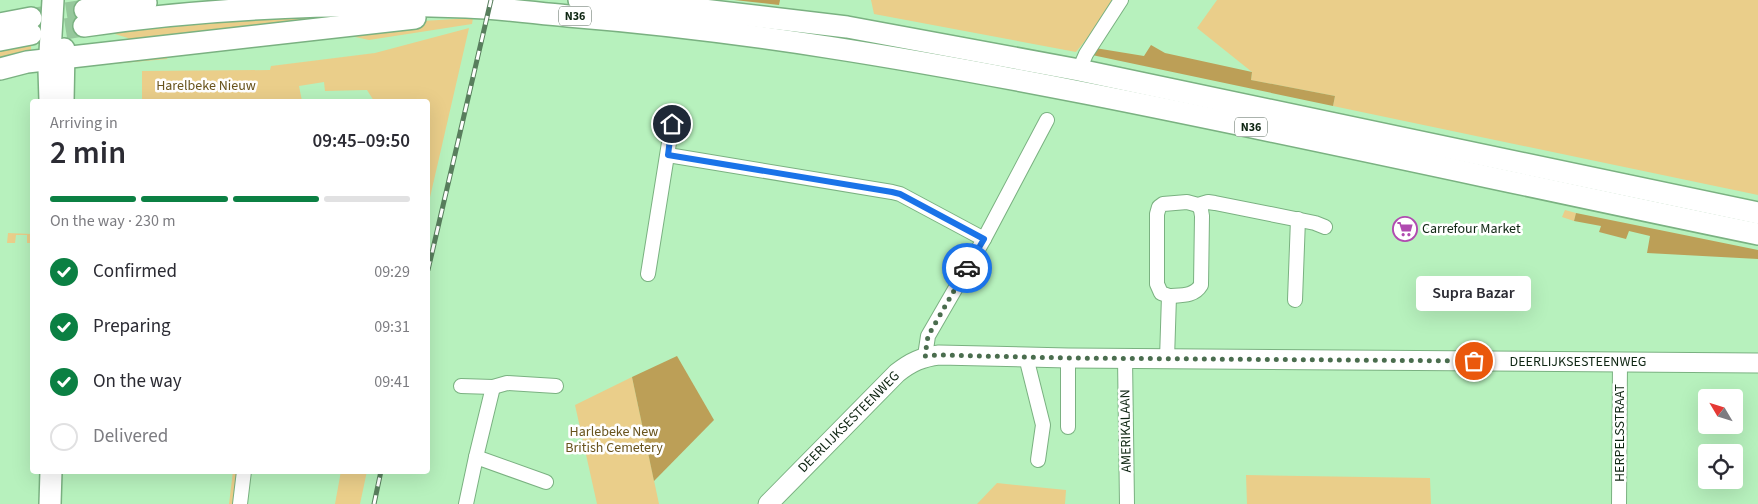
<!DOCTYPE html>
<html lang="en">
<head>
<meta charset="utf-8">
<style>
  :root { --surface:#fff; --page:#f7f7f7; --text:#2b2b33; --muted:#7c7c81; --line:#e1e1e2; --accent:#0b8043 }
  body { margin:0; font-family:"Source Sans 3",sans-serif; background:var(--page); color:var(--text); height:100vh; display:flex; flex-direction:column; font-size:19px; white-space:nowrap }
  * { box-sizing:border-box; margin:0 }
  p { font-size:16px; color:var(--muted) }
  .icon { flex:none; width:28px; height:28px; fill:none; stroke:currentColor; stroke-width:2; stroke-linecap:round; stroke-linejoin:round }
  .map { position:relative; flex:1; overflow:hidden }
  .drawer { position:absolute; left:30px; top:99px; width:400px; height:375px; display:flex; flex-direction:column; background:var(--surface); border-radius:5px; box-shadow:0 5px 20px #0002 }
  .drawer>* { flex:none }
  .needle { width:32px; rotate:308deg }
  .buttons { position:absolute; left:1698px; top:389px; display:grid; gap:10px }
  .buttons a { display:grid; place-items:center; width:45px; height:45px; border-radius:5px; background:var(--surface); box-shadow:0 5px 20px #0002; font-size:25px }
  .pin { position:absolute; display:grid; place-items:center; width:42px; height:42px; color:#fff; margin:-21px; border:2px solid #fff; border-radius:50%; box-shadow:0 1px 5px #0007 }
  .courier { position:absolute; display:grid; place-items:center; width:50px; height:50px; margin:-25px; border:4px solid #1a73e8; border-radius:50%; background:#fff; color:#222; box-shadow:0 1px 6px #0007 }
  .bubble { position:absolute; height:35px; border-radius:5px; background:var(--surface); box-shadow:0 5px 20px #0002; font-size:16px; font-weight:600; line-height:35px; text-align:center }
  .summary em { font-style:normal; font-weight:600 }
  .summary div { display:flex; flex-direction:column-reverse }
  .summary { display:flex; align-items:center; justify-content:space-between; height:85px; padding:0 20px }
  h1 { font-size:32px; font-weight:600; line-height:38px }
  .bar { display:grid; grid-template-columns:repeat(4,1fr); gap:8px 5px; align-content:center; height:60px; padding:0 20px }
  .bar i { height:6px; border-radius:4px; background:var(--line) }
  .bar .selected { background:var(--accent) }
  .bar p { grid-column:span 4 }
  ol { padding:0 20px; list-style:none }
  li { display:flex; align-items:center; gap:15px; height:55px }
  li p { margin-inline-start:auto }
  li .icon { padding:5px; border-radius:50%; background:var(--accent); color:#fff; stroke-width:4 }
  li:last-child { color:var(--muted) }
  li i { width:28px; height:28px; border:2px solid var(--line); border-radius:50% }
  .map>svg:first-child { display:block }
</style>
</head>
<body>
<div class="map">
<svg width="1758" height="504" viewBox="0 0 1758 504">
  <rect width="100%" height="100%" fill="#b7f1bd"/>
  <g fill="#eace8a">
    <path d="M 871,0 L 1115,0 L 1098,25 L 1076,52 L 874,14 Z"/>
    <path d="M 1217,0 L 1758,0 L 1758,195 L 1333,106 L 1335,96 L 1251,80 L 1252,72 L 1197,28 Z"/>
    <path d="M 295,14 L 360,19 L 126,45 L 128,38 L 105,31 Z"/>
    <path d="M 473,18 L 472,24 L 369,40 L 351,36 L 175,53 L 169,52 L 167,59 L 89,66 L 91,60 L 115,56 L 388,23 Z"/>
    <path d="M 469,28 L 428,206 L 428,101 L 374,101 L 367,90 L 325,91 L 324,82 L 299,86 L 302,101 L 142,101 L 142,71 L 270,70 L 271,66 L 375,53 Z"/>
    <path d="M 31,45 L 31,57 L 0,63 L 0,51 Z"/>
    <path d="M 1565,210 L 1576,213 L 1574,221 L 1562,217 Z"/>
    <path d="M 8,233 L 32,234 L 32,243 L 27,243 L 27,235 L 16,235 L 15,243 L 7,243 Z"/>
    <path d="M 632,377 L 659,504 L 597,504 L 575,405 Z"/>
    <path d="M 233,471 L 239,471 L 235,504 L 229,504 Z"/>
    <path d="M 341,471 L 367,471 L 360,504 L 335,504 Z"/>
    <path d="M 1246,475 L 1430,478 L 1431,504 L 1247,504 Z"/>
    <path d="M 997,483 L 1066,490 L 1065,504 L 977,504 Z"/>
  </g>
  <g fill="#bc9f57">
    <path d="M 734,0 L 780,0 L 779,5 Z"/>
    <path d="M 1151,45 L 1165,53 L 1252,72 L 1251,80 L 1335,96 L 1333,106 L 1092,55 L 1095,48 L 1144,56 Z"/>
    <path d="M 1576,213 L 1758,250 L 1758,259 L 1647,253 L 1650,236 L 1629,231 L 1626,239 L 1599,232 L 1601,226 L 1574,221 Z"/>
    <path d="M 677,356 L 714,420 L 654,481 L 632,377 Z"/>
  </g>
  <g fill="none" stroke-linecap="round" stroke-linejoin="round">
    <g stroke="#95c89b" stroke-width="21" stroke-dasharray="21 11" stroke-linecap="butt">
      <path d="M 35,18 L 85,10"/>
      <path d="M 34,34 L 84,26"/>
    </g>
    <defs>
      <g id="minor">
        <path d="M 1079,70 L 1086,54 L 1121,0"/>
        <path d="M 668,155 L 892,192 L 900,194 L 984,239"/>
        <path d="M 648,274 L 672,124"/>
        <path d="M 1169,296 C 1180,295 1194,297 1201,285 L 1202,216 L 1201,210 L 1198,205"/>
        <path d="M 1295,300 L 1298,219"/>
        <path d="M 925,356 L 928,336 L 984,239 L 1047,120"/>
        <path d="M 1028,357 L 1028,365 L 1043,425 L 1038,460"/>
        <path d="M 1068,358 L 1068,427"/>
        <path d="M 1125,358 L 1127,504"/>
        <path d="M 1167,359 L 1169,296 L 1161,293 L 1157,284 L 1157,214 L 1159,207 L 1163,204 L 1187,202 L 1198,205 L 1208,202 L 1215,203 L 1315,223 L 1325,227"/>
        <path d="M 461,386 L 493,387 L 507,383 L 556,386"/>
        <path d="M 476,457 L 546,482"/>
        <path d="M 240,504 L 244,471"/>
        <path d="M 466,504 L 476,457 L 493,387"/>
        <path d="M 1619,504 L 1620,362"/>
      </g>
      <path id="secondary" d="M 768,504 L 897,373 C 911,362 922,357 939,355 L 1068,358 L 1758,363"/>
      <g id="primary">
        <path d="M 579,0 L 603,1 L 614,0"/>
        <path d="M 619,0 L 847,27 L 1079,70 L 1758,213"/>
        <path d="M 85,10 L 146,3"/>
        <path d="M 0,24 L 31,18"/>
        <path d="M 84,26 C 210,7 339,3 466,7 C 500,8 534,13 568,16 C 744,30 917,60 1090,94 C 1313,138 1535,188 1758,234"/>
        <path d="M 0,40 L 31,34"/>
        <path d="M 0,69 L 27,62 L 415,18"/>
        <path d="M 50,101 L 49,70 L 53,0"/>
        <path d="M 63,101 L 64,49"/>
        <path d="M 50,504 L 51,471"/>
      </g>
    </defs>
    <use href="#minor" stroke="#7ab181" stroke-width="16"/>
    <use href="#secondary" stroke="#7ab181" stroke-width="21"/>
    <use href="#primary" stroke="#7ab181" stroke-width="24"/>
    <use href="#minor" stroke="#fff" stroke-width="14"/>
    <use href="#secondary" stroke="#fff" stroke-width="19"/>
    <use href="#primary" stroke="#fff" stroke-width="21"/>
    <defs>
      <g id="rail">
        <path d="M 428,270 L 491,0"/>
        <path d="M 374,504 L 381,471"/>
      </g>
    </defs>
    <use href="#rail" stroke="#587e5d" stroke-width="5"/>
    <use href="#rail" stroke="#fff" stroke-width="3" stroke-dasharray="9" stroke-linecap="butt"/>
  </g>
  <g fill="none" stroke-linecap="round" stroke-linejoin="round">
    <path stroke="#4a6d4e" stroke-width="5" stroke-dasharray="0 9" d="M 967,268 L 928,336 L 925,356 L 939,355 L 1068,358 L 1474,361"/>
    <path stroke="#1a73e8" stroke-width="6" d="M 672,124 L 668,155 L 892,192 L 900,194 L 984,239 L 967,268"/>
  </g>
  <defs>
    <symbol id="supermarket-ring" viewBox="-11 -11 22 22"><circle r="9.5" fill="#fff" stroke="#b04bb0" stroke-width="1.5"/><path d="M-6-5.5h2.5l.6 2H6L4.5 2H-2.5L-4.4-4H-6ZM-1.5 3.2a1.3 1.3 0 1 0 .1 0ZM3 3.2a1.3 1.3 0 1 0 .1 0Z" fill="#b04bb0"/></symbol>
  </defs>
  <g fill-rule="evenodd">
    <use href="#supermarket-ring" x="1391" y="215" width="28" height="28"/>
  </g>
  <g text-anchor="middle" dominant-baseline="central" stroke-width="5" stroke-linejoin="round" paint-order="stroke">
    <g fill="#fff" stroke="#57675a" stroke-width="1">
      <rect x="559" y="6.5" width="32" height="19" rx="4"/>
      <rect x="1235" y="117.5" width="32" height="19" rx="4"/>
    </g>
    <g font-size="12" font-weight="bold" fill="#0f2613">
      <text x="575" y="16">N36</text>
      <text x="1251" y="127">N36</text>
    </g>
    <g font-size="14" fill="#69541e" stroke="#fff">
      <text x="206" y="86">Harelbeke Nieuw</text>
      <text x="614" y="432">Harlebeke New<tspan x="614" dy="16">British Cemetery</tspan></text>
    </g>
    <g font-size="14" fill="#0f2613" stroke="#fff" text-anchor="start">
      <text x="1422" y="229">Carrefour Market</text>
    </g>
    <g font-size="14" fill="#0f2613" stroke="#fff">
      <text x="1578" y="362">DEERLIJKSESTEENWEG</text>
      <text transform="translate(849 422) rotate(-45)">DEERLIJKSESTEENWEG</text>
      <text transform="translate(1126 431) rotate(-91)">AMERIKALAAN</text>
      <text transform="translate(1620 433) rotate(-90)">HERPELSSTRAAT</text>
    </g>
  </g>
</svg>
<div class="buttons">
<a><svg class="needle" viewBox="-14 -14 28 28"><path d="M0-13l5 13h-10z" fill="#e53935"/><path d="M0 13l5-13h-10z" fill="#7c7c81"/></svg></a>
<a><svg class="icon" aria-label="locate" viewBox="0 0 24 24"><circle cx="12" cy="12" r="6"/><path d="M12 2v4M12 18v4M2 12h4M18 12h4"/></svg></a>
</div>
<div class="pin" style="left:1474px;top:361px;background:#ea580c"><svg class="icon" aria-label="bag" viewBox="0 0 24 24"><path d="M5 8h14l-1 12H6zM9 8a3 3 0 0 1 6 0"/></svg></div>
<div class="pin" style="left:672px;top:124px;background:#1f2937"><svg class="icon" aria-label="home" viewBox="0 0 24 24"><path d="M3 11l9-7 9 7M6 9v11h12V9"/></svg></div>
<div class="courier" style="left:967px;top:268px"><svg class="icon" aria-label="car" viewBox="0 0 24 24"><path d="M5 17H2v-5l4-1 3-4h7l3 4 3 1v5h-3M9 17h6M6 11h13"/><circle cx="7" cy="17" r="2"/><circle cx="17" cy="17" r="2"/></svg></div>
<div class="bubble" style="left:1416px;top:276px;width:115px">Supra Bazar</div>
<section class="drawer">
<div class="summary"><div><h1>2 min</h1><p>Arriving in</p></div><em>09:45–09:50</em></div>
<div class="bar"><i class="selected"></i><i class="selected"></i><i class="selected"></i><i></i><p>On the way · 230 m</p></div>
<ol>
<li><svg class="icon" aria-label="check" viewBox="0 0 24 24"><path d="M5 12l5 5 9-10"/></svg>Confirmed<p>09:29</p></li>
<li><svg class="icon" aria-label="check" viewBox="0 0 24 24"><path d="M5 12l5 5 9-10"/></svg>Preparing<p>09:31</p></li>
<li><svg class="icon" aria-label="check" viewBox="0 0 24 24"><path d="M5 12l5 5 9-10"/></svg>On the way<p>09:41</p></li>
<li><i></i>Delivered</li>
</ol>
</section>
</div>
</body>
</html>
